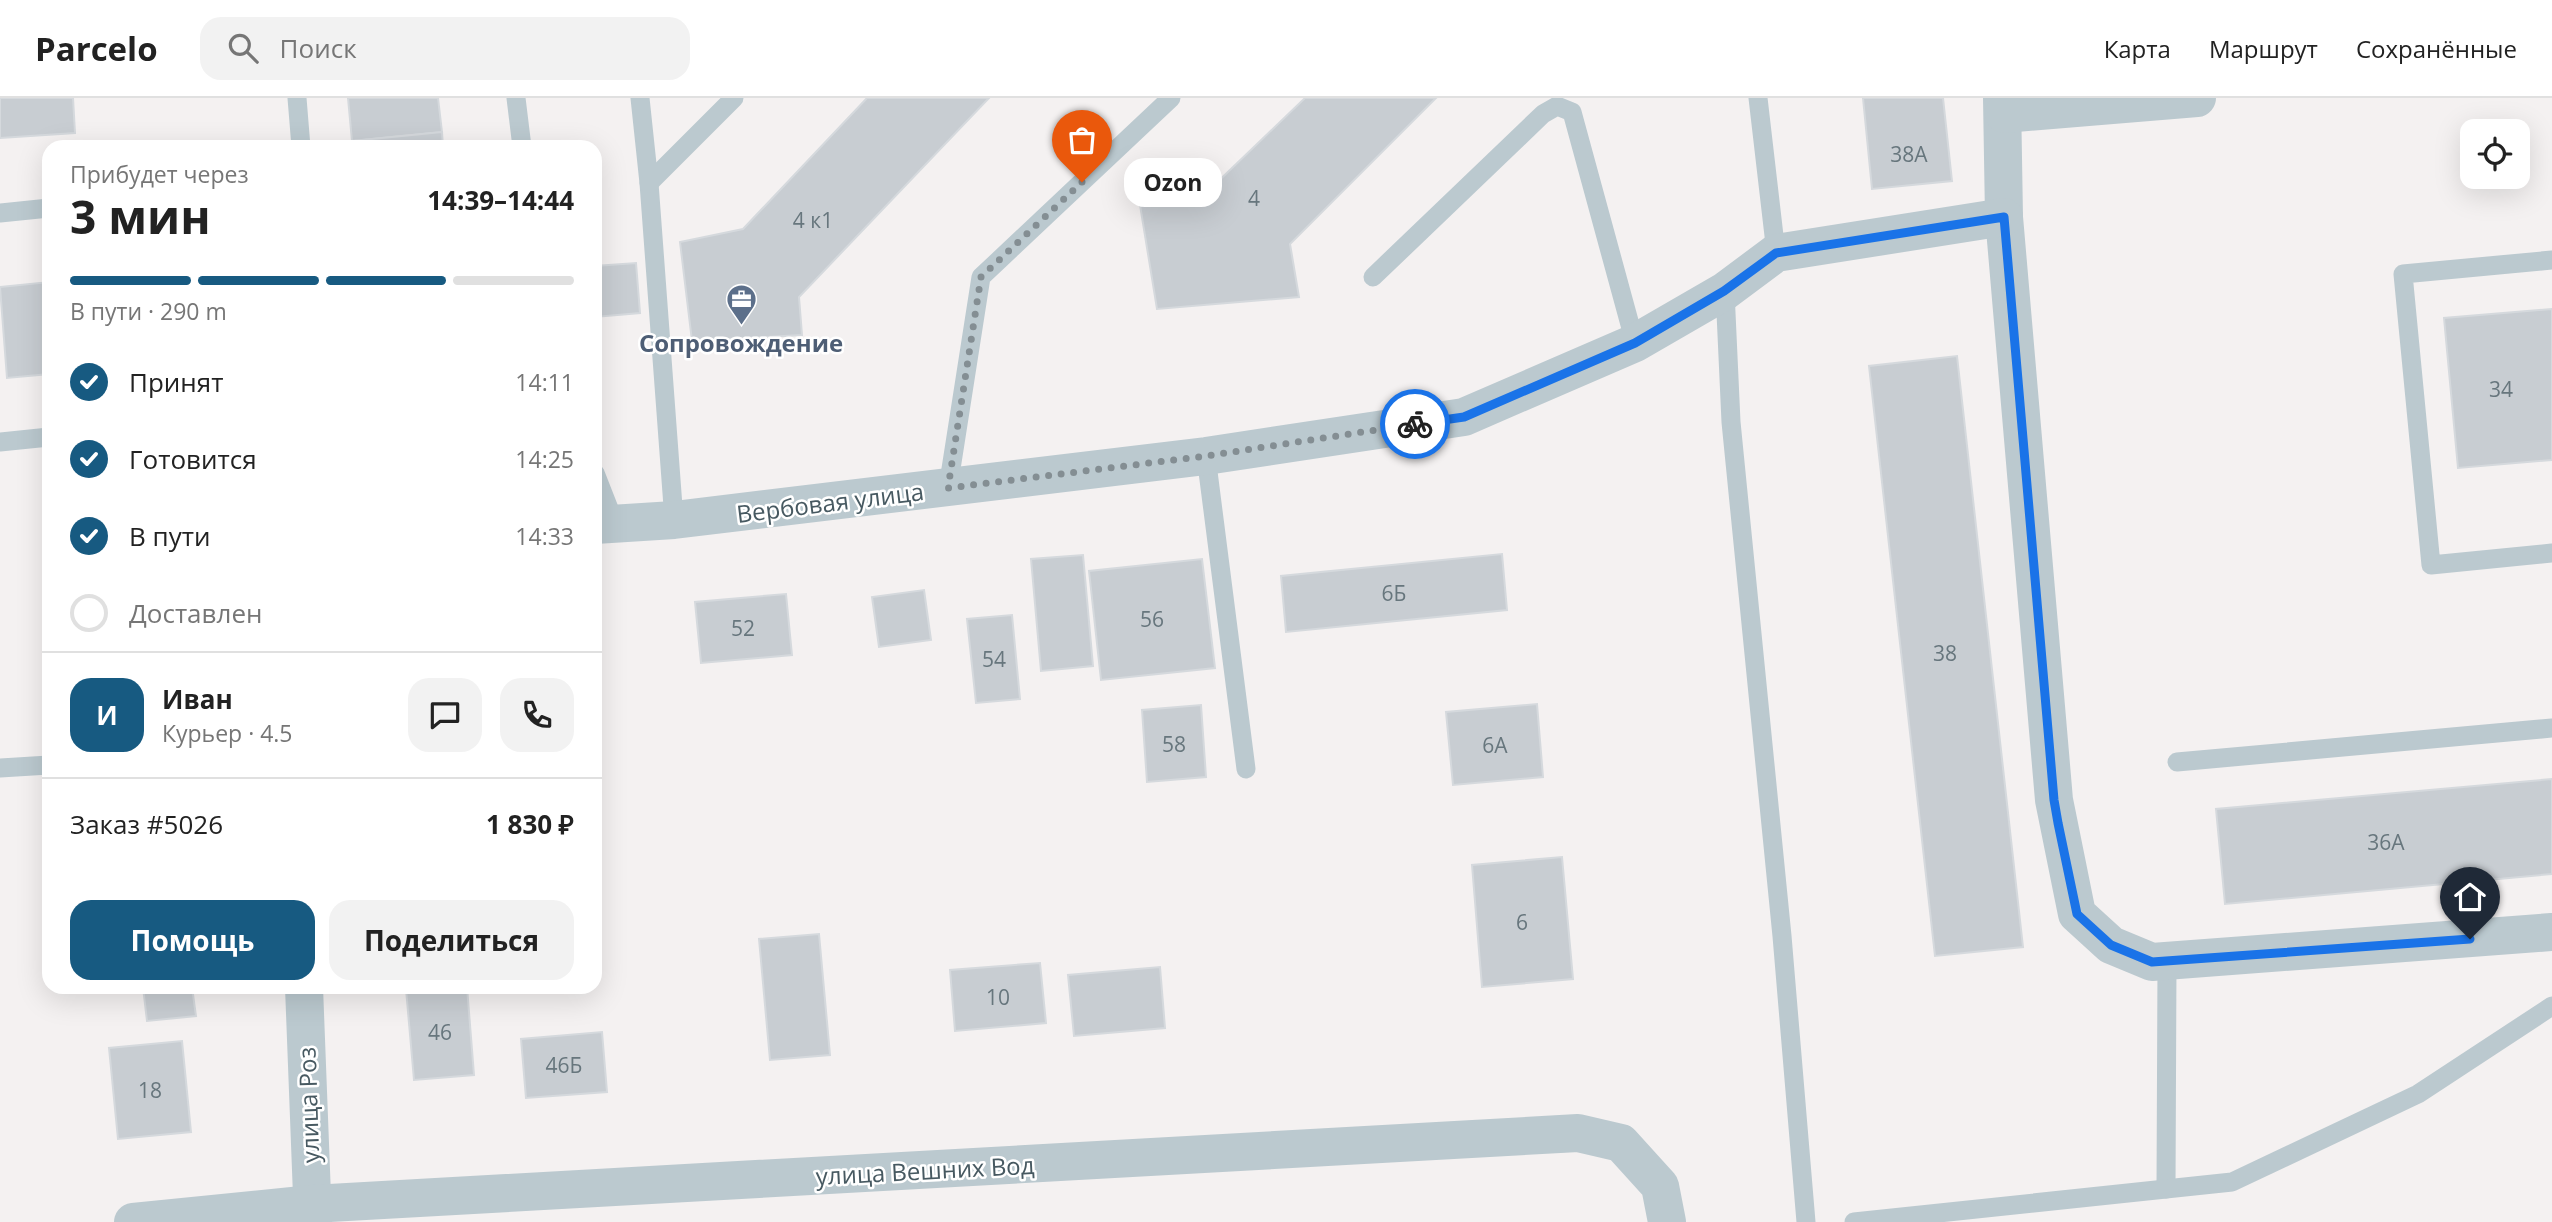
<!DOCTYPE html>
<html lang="ru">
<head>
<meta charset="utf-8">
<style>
  :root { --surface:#fff; --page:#f2f2f2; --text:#222; --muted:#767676; --line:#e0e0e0; --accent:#175a81 }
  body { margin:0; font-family:"Open Sans",sans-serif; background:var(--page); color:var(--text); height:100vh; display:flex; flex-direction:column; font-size:26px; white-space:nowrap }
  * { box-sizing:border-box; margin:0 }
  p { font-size:23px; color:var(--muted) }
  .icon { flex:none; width:38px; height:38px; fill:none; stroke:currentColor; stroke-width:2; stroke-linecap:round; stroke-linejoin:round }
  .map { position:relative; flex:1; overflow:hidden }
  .details { position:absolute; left:42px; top:42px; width:560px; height:854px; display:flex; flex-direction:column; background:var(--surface); border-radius:21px; box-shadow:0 7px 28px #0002 }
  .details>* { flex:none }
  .tools { position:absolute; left:2460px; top:21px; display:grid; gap:14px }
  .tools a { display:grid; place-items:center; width:70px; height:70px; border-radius:14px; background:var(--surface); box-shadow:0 7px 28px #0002; font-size:35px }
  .pin { position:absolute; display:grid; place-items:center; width:60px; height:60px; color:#fff; margin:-72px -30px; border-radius:50% 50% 50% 0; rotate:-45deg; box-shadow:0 0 7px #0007 }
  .pin .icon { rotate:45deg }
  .courier { position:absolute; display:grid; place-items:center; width:70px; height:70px; margin:-35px; border:5px solid #1a73e8; border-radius:50%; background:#fff; color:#222; box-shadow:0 2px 9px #0007 }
  .bubble { position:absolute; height:49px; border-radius:21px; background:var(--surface); box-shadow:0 7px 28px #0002; font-size:23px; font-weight:700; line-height:49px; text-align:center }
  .overview em { font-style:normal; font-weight:700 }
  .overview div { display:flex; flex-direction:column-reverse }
  .overview { display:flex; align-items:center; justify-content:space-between; height:119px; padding:0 28px }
  h1 { font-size:46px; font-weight:700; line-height:52px }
  .bar { display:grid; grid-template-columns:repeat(4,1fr); gap:10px 7px; align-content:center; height:84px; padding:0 28px }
  .bar i { height:9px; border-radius:5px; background:var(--line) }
  .bar .active { background:var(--accent) }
  .bar p { grid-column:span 4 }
  .line { display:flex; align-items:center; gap:18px; padding:0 28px; border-top:2px solid var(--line) }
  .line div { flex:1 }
  .round { display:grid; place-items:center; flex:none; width:74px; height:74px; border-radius:21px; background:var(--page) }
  ol { padding:0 28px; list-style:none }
  li { display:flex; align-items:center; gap:21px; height:77px }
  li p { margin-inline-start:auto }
  li .icon { padding:7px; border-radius:50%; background:var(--accent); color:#fff; stroke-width:4 }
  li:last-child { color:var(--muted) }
  li i { width:38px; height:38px; border:4px solid var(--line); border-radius:50% }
  .primary-button { display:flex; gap:14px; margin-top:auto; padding:14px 28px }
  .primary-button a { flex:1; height:80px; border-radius:21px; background:var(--accent); color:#fff; font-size:28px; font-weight:700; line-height:80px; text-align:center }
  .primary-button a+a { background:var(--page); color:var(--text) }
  header { display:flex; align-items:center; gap:42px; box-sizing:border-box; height:98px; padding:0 35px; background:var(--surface); border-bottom:2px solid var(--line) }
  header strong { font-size:33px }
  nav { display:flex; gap:38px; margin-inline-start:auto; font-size:24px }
  .search { width:490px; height:63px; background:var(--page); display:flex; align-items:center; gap:18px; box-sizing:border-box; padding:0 24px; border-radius:21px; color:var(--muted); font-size:26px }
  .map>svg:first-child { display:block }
</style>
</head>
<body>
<header>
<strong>Parcelo</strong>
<div class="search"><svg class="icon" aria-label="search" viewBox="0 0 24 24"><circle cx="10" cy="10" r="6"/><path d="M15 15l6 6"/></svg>Поиск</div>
<nav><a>Карта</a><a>Маршрут</a><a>Сохранённые</a></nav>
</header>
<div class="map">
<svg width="2552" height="1124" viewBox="0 0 2552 1124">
  <rect width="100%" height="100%" fill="#f4f1f1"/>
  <g fill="#c8cdd2" stroke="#d5d9dd" stroke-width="2">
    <path d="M 0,0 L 73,0 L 75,35 L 0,40 Z"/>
    <path d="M 348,0 L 438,0 L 442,34 L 352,43 Z"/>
    <path d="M 867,0 L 989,0 L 799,199 L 802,237 L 692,243 L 680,144 L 743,131 Z"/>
    <path d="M 1305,0 L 1436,0 L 1290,146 L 1299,199 L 1157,211 L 1140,107 L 1207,94 Z"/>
    <path d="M 1863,0 L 1943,0 L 1952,83 L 1872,91 Z"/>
    <path d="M 442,34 L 443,49 L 353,49 L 352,43 Z"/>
    <path d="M 636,165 L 640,215 L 595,219 L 595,168 Z"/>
    <path d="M 49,184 L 49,276 L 7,280 L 0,189 Z"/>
    <path d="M 2552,211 L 2552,362 L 2458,370 L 2444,220 Z"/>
    <path d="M 1957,258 L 2023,849 L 1935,858 L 1869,268 Z"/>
    <path d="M 1502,456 L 1507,512 L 1286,534 L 1281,478 Z"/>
    <path d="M 1083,457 L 1093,568 L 1041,573 L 1031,461 Z"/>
    <path d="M 1202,461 L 1215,570 L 1101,582 L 1089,473 Z"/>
    <path d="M 924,492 L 931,542 L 879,549 L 872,499 Z"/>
    <path d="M 786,496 L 792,557 L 701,565 L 695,504 Z"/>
    <path d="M 1012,517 L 1020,601 L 976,605 L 967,521 Z"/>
    <path d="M 1537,606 L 1543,679 L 1453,687 L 1446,614 Z"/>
    <path d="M 1201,607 L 1206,679 L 1147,684 L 1142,612 Z"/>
    <path d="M 2552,681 L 2552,776 L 2225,806 L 2216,711 Z"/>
    <path d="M 1562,759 L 1573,881 L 1482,889 L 1472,767 Z"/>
    <path d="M 819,836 L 830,957 L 770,962 L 759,841 Z"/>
    <path d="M 1040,865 L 1046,925 L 955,933 L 950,872 Z"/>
    <path d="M 1160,869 L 1165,930 L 1074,938 L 1068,877 Z"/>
    <path d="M 143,889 L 192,889 L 196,918 L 147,923 Z"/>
    <path d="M 430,889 L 467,889 L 474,977 L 414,982 L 406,891 Z"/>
    <path d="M 602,934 L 607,994 L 526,1000 L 521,941 Z"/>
    <path d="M 182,943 L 191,1034 L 118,1041 L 109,950 Z"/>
  </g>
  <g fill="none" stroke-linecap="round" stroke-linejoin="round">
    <g stroke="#bbc9cf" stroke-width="19">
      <path d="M 297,0 L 301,49"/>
      <path d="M 516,0 L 522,49"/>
      <path d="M 640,0 L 649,85 L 674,422"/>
      <path d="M 1758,0 L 1776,155"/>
      <path d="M 649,85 L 734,0"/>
      <path d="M 0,115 L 49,110"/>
      <path d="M 2552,162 L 2403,176 L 2431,467 L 2552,455"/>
      <path d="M 1373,179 L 1543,16 L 1557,8 L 1572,14 L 1635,245"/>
      <path d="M 1725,193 L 1731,324 L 1782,838 L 1806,1124"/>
      <path d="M 0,344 L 49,339"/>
      <path d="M 1206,358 L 1246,671"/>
      <path d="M 595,375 L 615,426"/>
      <path d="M 948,390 L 981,179 L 1171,0"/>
      <path d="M 2177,664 L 2552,630"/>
      <path d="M 0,670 L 49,667"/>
      <path d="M 2166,1091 L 2167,864"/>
      <path d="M 1854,1124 L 2232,1084 L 2418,996 L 2552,908"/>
    </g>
    <g stroke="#bbc9cf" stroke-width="38">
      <path d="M 2002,0 L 2004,119 L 2054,702 L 2077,816 L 2111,847 L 2152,864 L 2552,834"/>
      <path d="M 2004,16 L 2197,0"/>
      <path d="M 595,427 L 674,422 L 1206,358 L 1464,319 L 1635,245 L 1725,193 L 1776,155 L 2004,119"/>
      <path d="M 304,889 L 313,1124"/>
      <path d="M 133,1124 L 312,1106 L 1578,1035 L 1621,1045 L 1660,1088 L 1667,1124"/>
    </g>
  </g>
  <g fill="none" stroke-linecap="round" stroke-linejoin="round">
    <path stroke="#848e93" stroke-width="7" stroke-dasharray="0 12.6" d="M 1082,84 L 981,179 L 948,390 L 1206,358 L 1415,326"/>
    <path stroke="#1a73e8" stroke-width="9" d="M 1415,326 L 1464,319 L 1635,245 L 1724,193 L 1776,155 L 2004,119 L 2054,702 L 2058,725 L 2077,816 L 2111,847 L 2152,864 L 2470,841"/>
  </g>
  <defs>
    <symbol id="office-pin" viewBox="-11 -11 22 30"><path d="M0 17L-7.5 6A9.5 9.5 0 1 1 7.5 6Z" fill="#5c6f8a" stroke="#fff"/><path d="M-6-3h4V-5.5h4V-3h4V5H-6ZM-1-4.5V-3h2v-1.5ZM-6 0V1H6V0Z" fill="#fff"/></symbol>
  </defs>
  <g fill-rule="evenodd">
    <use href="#office-pin" x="724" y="184" width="35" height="47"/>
  </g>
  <g text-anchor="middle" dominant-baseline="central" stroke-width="5" stroke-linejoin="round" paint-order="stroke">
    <g font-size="21" fill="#67767d">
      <text x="1909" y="56">38А</text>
      <text x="1254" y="100">4</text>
      <text x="813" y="122">4 к1</text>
      <text x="2501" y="291">34</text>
      <text x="1394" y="495">6Б</text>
      <text x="1152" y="521">56</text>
      <text x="743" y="530">52</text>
      <text x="1945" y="555">38</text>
      <text x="994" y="561">54</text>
      <text x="1174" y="646">58</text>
      <text x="1495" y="647">6А</text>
      <text x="2386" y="744">36А</text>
      <text x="1522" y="824">6</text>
      <text x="998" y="899">10</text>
      <text x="440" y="934">46</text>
      <text x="564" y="967">46Б</text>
      <text x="150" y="992">18</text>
    </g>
    <g font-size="24" font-weight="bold" fill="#4e5e75" stroke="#fff">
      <text x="741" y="244">Сопровождение</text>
    </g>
    <g font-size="24" fill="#475961" stroke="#fff">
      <text transform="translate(830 404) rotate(-7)">Вербовая улица</text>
      <text transform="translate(308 1007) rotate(-92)">улица Роз</text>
      <text transform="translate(925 1072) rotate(-3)">улица Вешних Вод</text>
    </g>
  </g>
</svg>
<div class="tools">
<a><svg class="icon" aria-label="locate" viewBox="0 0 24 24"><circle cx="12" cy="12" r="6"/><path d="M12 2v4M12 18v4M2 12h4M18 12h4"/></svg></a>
</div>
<div class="pin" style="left:1082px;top:84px;background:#ea580c"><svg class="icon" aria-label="bag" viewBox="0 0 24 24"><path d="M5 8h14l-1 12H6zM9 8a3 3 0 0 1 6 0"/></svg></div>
<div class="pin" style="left:2470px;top:841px;background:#1f2937"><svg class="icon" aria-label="home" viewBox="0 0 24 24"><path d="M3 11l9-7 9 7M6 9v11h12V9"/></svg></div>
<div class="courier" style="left:1415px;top:326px"><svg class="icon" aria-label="bike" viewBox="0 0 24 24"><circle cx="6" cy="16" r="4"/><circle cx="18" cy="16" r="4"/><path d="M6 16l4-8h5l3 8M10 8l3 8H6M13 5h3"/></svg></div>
<div class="bubble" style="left:1124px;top:60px;width:98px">Ozon</div>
<section class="details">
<div class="overview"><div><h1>3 мин</h1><p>Прибудет через</p></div><em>14:39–14:44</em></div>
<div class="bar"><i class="active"></i><i class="active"></i><i class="active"></i><i></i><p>В пути · 290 m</p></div>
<ol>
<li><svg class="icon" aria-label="check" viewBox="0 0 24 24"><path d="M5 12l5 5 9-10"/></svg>Принят<p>14:11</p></li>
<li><svg class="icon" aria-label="check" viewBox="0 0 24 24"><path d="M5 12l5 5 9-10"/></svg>Готовится<p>14:25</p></li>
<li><svg class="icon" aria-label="check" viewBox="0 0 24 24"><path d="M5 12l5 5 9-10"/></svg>В пути<p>14:33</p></li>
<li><i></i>Доставлен</li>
</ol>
<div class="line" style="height:126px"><b class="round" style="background:var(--accent);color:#fff">И</b><div><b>Иван</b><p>Курьер · 4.5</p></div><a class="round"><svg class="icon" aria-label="chat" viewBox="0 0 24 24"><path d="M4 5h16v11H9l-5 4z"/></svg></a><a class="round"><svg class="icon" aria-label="phone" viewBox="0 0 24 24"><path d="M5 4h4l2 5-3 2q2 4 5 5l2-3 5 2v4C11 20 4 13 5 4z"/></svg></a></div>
<div class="line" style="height:91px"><div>Заказ #5026</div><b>1 830 ₽</b></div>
<div class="primary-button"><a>Помощь</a><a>Поделиться</a></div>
</section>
</div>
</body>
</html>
